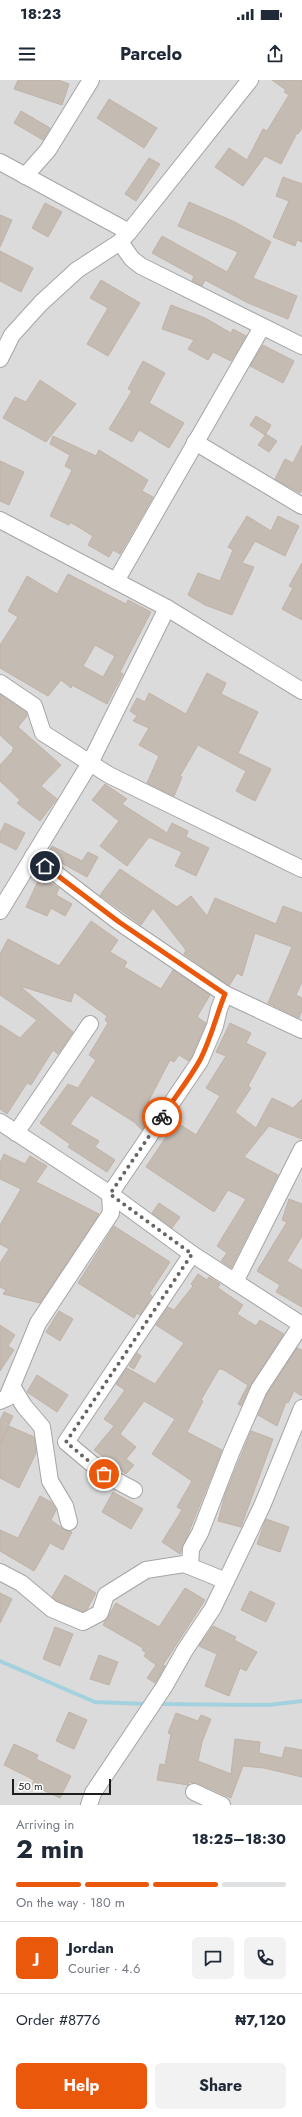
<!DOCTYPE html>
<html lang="en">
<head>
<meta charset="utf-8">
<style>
  :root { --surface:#fff; --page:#f2f2f3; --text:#1f2937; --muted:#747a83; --line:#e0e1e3; --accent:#ea580c }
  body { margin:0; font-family:Jost,sans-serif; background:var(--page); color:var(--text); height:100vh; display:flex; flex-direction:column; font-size:15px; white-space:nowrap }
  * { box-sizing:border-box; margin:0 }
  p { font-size:13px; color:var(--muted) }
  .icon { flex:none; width:22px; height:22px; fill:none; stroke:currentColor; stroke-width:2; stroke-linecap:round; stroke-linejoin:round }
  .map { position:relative; height:1725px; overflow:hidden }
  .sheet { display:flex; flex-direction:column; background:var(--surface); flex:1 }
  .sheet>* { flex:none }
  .scale { position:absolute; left:12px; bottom:10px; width:99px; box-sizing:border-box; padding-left:4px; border:2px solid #1e1e1e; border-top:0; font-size:11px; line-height:14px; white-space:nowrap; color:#1e1e1e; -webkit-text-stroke:3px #fff; paint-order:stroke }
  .pin { position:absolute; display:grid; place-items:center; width:34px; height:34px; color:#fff; margin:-17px; border:2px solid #fff; border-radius:50%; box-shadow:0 1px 4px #0007 }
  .courier { position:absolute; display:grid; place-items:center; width:40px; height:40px; margin:-20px; border:3px solid #ea580c; border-radius:50%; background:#fff; color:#222; box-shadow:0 1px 5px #0007 }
  .head em { font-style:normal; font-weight:700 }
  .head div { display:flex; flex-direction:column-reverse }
  .head { display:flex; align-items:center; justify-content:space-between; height:68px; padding:0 16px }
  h1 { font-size:26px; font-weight:700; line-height:30px }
  .bar { display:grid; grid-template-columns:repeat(4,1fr); gap:6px 4px; align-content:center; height:48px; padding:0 16px }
  .bar i { height:5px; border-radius:3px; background:var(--line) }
  .bar .current { background:var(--accent) }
  .bar p { grid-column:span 4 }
  .line { display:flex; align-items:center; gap:10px; padding:0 16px; border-top:1px solid var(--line) }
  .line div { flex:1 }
  .round { display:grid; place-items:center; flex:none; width:42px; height:42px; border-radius:6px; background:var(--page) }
  .cta { display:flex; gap:8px; margin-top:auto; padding:8px 16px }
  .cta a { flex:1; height:46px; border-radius:6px; background:var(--accent); color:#fff; font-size:16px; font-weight:700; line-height:46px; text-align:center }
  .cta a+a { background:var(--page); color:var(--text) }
  .status { display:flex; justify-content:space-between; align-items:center; height:28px; padding:0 20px; background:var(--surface); direction:ltr }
  .status svg { height:11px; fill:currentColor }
  header { display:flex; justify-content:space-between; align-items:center; height:52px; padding:0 16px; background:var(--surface); font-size:18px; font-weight:700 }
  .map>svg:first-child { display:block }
</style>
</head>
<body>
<div class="status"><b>18:23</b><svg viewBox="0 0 49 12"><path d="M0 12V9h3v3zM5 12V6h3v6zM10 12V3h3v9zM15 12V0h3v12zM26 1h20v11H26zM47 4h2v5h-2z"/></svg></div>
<header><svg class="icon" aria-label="menu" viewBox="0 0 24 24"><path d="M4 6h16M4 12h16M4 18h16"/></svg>Parcelo<svg class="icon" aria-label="share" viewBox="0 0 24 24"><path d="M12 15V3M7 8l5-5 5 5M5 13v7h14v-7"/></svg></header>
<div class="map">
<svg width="302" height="1725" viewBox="0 0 302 1725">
  <rect width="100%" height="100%" fill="#efebe4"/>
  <rect fill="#dcdbdb" x="0" y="0" width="302" height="1725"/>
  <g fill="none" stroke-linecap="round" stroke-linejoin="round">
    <g stroke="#a3d1de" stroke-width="4">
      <path d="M 0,1581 L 95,1622 L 147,1624"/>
      <path d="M 158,1624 L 269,1625 L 302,1621"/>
    </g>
  </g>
  <g fill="#c4bbb3" stroke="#c1b2a6" fill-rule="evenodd">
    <path d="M 18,0 L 58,0 L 69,4 L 62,25 L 14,9 Z"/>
    <path d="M 272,0 L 302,0 L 302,48 L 298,54 L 297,53 L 281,84 L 265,76 L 243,106 L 215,87 L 229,68 L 247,80 L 263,49 L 267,51 L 289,15 L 284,12 L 286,10 Z"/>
    <path d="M 109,19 L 157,48 L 144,68 L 97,38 Z"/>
    <path d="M 21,31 L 50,48 L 43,60 L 14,43 Z"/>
    <path d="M 149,78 L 160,84 L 136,121 L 125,114 Z"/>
    <path d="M 283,97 L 302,104 L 302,162 L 297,160 L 295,166 L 273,157 L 289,121 L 276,116 Z"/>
    <path d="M 189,122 L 235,142 L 271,162 L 253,198 L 297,216 L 288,239 L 248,223 L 205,200 L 202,206 L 192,201 L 194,196 L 152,173 L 162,156 L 227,192 L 238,172 L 178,146 Z"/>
    <path d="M 45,123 L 62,132 L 48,157 L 32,148 Z"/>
    <path d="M 0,135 L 12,140 L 0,167 Z"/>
    <path d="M 0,171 L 33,188 L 21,212 L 0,201 Z"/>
    <path d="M 101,200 L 140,223 L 108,276 L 87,264 L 108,228 L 90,218 Z"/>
    <path d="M 171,225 L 205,238 L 231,253 L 233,249 L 246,256 L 231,281 L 213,272 L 208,280 L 188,269 L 194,260 L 162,249 Z"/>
    <path d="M 263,265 L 294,281 L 283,303 L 250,286 Z"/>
    <path d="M 143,281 L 165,293 L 149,323 L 184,343 L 169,368 L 139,350 L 132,362 L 109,349 L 132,311 L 128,309 Z"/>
    <path d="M 40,300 L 76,324 L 46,362 L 3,338 L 15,317 L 26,322 Z"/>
    <path d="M 256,336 L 271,345 L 265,355 L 250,345 Z"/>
    <path d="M 266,354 L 277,361 L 269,372 L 258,365 Z"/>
    <path d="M 53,356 L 96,376 L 99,370 L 148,400 L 142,411 L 153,417 L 120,474 L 113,470 L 109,477 L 88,465 L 93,456 L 70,442 L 69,445 L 50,436 L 72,390 L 65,386 L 70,375 L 50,364 Z"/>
    <path d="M 302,365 L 302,409 L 300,413 L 275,399 L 285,379 L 293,383 Z"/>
    <path d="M 0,381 L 24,392 L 9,425 L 0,421 Z"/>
    <path d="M 247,436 L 271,451 L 278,436 L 299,446 L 285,476 L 255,461 L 242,483 L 254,487 L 232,535 L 205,525 L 188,515 L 198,493 L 220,501 L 233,470 L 228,467 Z"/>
    <path d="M 302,483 L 302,540 L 282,529 L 293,508 L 289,506 Z"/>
    <path d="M 68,494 L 126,524 L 128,520 L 151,532 L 120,592 L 123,594 L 107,624 L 72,605 L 71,608 L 61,600 L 48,616 L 0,588 L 0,565 L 18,537 L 8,531 L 27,496 L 57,514 ZM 95,565 L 115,576 L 103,597 L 83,586 Z"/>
    <path d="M 207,593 L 226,603 L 221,614 L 258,632 L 238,673 L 271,689 L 255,721 L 236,711 L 246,691 L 198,665 L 180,696 L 182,697 L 174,716 L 147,703 L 159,676 L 139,665 L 149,648 L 133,641 L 137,636 L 130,631 L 137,618 L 145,622 L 149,613 L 186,634 Z"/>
    <path d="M 0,614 L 26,632 L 27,636 L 18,647 L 61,685 L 41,706 L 57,719 L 40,741 L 17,723 L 20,720 L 0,701 L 0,685 L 13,671 L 12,670 L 14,668 L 0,655 Z"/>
    <path d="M 105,704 L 127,719 L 122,724 L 167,753 L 172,743 L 188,751 L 186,757 L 209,768 L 196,796 L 175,786 L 182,772 L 149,757 L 127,786 L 100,766 L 119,741 L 92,720 Z"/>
    <path d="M 5,743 L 25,753 L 16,770 L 0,762 L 0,753 Z"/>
    <path d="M 52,766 L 82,781 L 88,772 L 98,777 L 87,797 L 47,775 Z"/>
    <path d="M 120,789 L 177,827 L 191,816 L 207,836 L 215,818 L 276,844 L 283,826 L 302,833 L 302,902 L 296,915 L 302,918 L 302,930 L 299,938 L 268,923 L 292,867 L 255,853 L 242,896 L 237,893 L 229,906 L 184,874 L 186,870 L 153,828 L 141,845 L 100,815 Z"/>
    <path d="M 40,797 L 59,808 L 56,815 L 72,824 L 65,836 L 51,828 L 47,836 L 26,827 Z"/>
    <path d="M 91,841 L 118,860 L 110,872 L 127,882 L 124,887 L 161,909 L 173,890 L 210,915 L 197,937 L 206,943 L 192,976 L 189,981 L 179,975 L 174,982 L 170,980 L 148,1022 L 157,1027 L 142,1050 L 134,1042 L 91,1015 L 70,1044 L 99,1061 L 95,1067 L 115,1080 L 107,1092 L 68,1067 L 70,1064 L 40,1043 L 68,1004 L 78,1008 L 96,980 L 89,975 L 108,943 L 105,940 L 107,936 L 74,912 L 71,922 L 20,906 L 73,952 L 58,974 L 53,970 L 31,1005 L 27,1003 L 7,1034 L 0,1029 L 0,945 L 20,958 L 37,940 L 0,915 L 0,874 L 8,859 L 59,886 Z"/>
    <path d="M 230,943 L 251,953 L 246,963 L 266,973 L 248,1006 L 251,1008 L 235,1032 L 256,1048 L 272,1018 L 293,1028 L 302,1019 L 302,1059 L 269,1046 L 244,1077 L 278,1095 L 231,1188 L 221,1181 L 227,1173 L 217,1166 L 246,1119 L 228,1110 L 214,1132 L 146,1087 L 176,1042 L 196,1055 L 220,1016 L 206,1008 L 226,976 L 216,972 Z"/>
    <path d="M 4,1074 L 25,1084 L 30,1076 L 47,1086 L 36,1102 L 99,1134 L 40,1223 L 3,1214 L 6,1210 L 0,1207 L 0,1183 L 9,1169 L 0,1164 L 0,1145 L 21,1109 L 0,1099 L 0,1083 Z"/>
    <path d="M 289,1119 L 302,1124 L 302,1156 L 287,1181 L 302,1190 L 302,1227 L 276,1212 L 280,1205 L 257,1191 L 287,1142 L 282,1140 Z"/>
    <path d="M 159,1123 L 180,1137 L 172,1148 L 152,1133 Z"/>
    <path d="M 114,1146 L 170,1182 L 149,1214 L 152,1216 L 140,1235 L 137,1233 L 134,1238 L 78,1203 Z"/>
    <path d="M 198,1194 L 207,1200 L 209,1197 L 220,1204 L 218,1208 L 243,1225 L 237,1234 L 256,1246 L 260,1240 L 284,1254 L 251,1304 L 241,1326 L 238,1324 L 248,1305 L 222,1289 L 219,1289 L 201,1320 L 203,1321 L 187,1352 L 222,1370 L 180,1474 L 162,1462 L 182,1430 L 177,1427 L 192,1401 L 152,1374 L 175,1339 L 144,1321 L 120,1354 L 136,1367 L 126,1379 L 134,1385 L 126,1394 L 94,1370 L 114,1346 L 104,1339 L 125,1310 L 116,1304 L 127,1288 L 155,1304 L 184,1263 L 156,1245 L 168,1227 L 174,1230 L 193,1206 L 191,1204 Z"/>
    <path d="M 59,1231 L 73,1239 L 60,1261 L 46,1252 Z"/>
    <path d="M 0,1245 L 15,1255 L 8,1266 L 14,1270 L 0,1291 Z"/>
    <path d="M 297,1268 L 302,1270 L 302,1316 L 294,1311 L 288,1323 L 286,1322 L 277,1346 L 258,1335 L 267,1314 Z"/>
    <path d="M 137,1273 L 141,1276 L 134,1289 L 129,1286 Z"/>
    <path d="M 37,1295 L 68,1315 L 57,1332 L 27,1312 Z"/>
    <path d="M 4,1332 L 13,1336 L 0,1363 L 0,1340 Z"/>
    <path d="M 9,1346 L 34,1357 L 36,1373 L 19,1408 L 0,1398 L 0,1365 Z"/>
    <path d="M 251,1351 L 273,1359 L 241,1447 L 218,1441 L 225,1415 Z"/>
    <path d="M 113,1412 L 143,1429 L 131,1449 L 102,1432 Z"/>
    <path d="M 40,1416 L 51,1422 L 56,1430 L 51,1440 L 66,1451 L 72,1452 L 63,1470 L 50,1463 L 34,1491 L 0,1471 L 0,1450 L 18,1458 Z"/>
    <path d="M 266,1439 L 289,1447 L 280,1472 L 257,1464 Z"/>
    <path d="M 65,1495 L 96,1513 L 87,1529 L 83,1532 L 57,1521 L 52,1517 Z"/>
    <path d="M 185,1508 L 205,1520 L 163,1585 L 165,1586 L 155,1603 L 147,1598 L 156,1585 L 144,1576 L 146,1573 L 142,1570 L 143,1568 L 103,1545 L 116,1523 L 159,1547 Z"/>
    <path d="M 250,1511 L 275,1523 L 266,1542 L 241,1530 Z"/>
    <path d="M 0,1513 L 12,1519 L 0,1543 Z"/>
    <path d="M 213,1546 L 236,1557 L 234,1560 L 257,1572 L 246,1591 L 240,1588 L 229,1616 L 205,1606 L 217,1574 L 199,1566 Z"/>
    <path d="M 55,1547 L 73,1554 L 60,1586 L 43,1579 Z"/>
    <path d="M 99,1575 L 118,1582 L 109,1605 L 90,1599 Z"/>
    <path d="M 69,1632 L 87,1640 L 74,1669 L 56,1661 Z"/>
    <path d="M 176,1633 L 198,1641 L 201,1635 L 211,1639 L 202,1662 L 198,1681 L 231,1694 L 235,1659 L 260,1662 L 259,1673 L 282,1678 L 285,1667 L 302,1670 L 302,1697 L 264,1688 L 243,1686 L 231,1718 L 198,1703 L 189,1702 L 188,1705 L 157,1700 L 160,1684 L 165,1685 L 171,1654 L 168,1653 Z"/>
    <path d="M 14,1664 L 38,1675 L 36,1679 L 71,1696 L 60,1718 L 32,1705 L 34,1700 L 4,1685 Z"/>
  </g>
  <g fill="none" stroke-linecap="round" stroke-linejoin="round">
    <defs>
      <g id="minor">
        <path d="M 0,82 L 129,152"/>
        <path d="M 25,96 L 48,70 L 91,0"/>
        <path d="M 120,162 L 132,179 L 141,186 L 302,266"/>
        <path d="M 0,279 L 12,255 L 41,223 L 77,190 L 120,162 L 129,152 L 250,0"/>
        <path d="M 195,362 L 302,426"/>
        <path d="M 0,440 L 167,528 L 302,611"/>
        <path d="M 116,501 L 262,247"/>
        <path d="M 0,603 L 34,626 L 43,653 L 109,695 L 302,789"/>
        <path d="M 0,831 L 90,683 L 167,528"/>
        <path d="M 225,914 L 302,950"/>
        <path d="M 0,1042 L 110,1114 L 192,1174 L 302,1245"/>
        <path d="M 16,1053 L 90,944"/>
        <path d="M 235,1202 L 302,1069"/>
        <path d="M 12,1306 L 24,1326 L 42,1347 L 50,1401 L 65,1426 L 69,1442"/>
        <path d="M 0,1321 L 7,1318 L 38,1243 L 111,1133 L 110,1114 L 200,981 L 215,946 L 219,929 L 225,914 L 119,842 L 33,776"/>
        <path d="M 134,1410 L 104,1394 L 66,1362 L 192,1174"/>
        <path d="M 190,1486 L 191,1469 L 200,1453 L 231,1373 L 259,1309 L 301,1245"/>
        <path d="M 0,1492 L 21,1503 L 52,1529 L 83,1542 L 100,1533 L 106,1515 L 146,1490 L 184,1484 L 226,1501"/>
        <path d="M 194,1712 L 222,1725"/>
        <path d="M 89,1725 L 93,1713 L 164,1607 L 185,1570 L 213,1528 L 262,1426 L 302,1328"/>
      </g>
    </defs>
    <use href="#minor" stroke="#a5a5a5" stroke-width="18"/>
    <use href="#minor" stroke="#fff" stroke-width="16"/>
  </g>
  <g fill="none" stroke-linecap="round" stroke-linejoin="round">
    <path stroke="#676663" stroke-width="4" stroke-dasharray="0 7.2" d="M 104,1394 L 66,1362 L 192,1174 L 110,1114 L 162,1037"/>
    <path stroke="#ea580c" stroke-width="5" d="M 45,786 L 119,842 L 225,914 C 216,936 211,959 200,980 C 189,1000 174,1018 162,1037"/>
  </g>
</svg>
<div class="scale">50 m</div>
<div class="pin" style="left:104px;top:1394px;background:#ea580c"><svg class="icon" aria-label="bag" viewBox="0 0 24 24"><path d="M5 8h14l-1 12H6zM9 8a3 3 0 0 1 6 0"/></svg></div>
<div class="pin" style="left:45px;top:786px;background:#1f2937"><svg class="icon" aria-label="home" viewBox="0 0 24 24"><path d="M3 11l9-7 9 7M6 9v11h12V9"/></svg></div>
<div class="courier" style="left:162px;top:1037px"><svg class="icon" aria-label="bike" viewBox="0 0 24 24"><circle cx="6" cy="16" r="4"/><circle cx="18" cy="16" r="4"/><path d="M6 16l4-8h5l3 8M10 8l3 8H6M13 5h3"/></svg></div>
</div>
<section class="sheet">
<div class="head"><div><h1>2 min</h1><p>Arriving in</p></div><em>18:25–18:30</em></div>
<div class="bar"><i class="current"></i><i class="current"></i><i class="current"></i><i></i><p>On the way · 180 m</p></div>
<div class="line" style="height:72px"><b class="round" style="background:var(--accent);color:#fff">J</b><div><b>Jordan</b><p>Courier · 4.6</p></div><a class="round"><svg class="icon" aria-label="chat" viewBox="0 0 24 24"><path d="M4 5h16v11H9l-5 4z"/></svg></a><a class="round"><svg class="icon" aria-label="phone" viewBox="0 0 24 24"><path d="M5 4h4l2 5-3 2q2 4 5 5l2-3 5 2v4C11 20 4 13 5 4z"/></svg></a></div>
<div class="line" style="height:52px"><div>Order #8776</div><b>₦7,120</b></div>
<div class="cta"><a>Help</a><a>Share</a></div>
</section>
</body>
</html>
